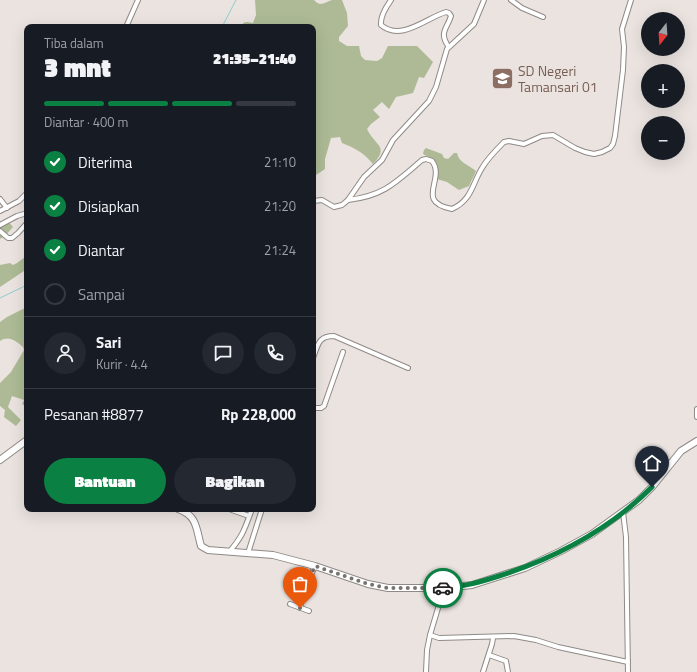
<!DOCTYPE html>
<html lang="id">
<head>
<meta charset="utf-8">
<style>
  :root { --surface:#171b24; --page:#242831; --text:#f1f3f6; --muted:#9ea1a6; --line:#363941; --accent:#0b8043 }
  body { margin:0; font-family:"Titillium Web",sans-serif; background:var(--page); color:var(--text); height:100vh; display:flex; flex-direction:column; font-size:15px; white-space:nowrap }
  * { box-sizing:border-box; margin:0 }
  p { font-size:13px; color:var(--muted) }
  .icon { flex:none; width:22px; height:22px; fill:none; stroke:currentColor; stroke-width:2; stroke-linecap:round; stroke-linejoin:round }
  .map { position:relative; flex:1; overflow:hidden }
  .panel { position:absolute; left:24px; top:24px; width:292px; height:488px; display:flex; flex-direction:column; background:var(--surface); border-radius:8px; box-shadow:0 4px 16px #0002 }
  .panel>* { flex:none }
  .needle { width:26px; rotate:197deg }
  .fabs { position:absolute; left:641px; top:12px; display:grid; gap:8px }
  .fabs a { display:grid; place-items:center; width:44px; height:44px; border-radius:50%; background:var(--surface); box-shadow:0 4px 16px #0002; font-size:20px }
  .pin { position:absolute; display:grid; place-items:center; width:34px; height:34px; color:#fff; margin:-41px -17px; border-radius:50% 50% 50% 0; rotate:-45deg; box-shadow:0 0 4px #0007 }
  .pin .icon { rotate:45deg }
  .courier { position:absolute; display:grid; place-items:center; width:40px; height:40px; margin:-20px; border:3px solid #0b8043; border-radius:50%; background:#fff; color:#222; box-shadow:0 1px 5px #0007 }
  .headline em { font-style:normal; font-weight:800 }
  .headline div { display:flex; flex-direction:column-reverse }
  .headline { display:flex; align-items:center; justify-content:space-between; height:68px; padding:0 20px }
  h1 { font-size:26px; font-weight:800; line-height:30px }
  .bar { display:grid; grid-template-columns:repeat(4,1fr); gap:6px 4px; align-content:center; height:48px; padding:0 20px }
  .bar i { height:5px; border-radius:3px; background:var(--line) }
  .bar .selected { background:var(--accent) }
  .bar p { grid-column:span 4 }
  .line { display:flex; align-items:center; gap:10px; padding:0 20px; border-top:1px solid var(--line) }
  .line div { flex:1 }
  .round { display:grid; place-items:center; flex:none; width:42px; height:42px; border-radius:21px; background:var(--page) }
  ol { padding:0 20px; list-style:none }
  li { display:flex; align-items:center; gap:12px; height:44px }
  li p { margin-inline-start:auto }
  li .icon { padding:4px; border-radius:50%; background:var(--accent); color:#fff; stroke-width:4 }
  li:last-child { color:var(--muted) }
  li i { width:22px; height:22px; border:2px solid var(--line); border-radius:50% }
  .button { display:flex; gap:8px; margin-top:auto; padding:8px 20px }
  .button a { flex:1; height:46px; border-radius:24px; background:var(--accent); color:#fff; font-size:16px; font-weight:800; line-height:46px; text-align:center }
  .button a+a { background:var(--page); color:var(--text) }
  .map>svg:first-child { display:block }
</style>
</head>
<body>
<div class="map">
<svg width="697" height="672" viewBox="0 0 697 672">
  <rect width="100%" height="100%" fill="#eae3df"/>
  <g fill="#adba95">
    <path d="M 255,0 L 314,0 C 320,7 324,3 332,0 C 334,0 339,0 342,0 L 347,13 L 348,26 L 339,37 L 339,41 L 347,46 L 359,46 L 361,56 L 365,60 L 377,61 L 382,58 L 388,46 L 417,46 L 433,62 L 424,78 L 419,77 L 413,93 L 396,97 L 389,109 L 382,102 L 373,110 L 380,117 L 371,124 L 367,129 C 375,146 390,146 373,164 C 364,153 355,148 342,143 L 340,137 L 331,138 L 325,159 L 325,169 L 313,177 L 313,27 L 244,27 L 243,23 L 247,22 L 253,23 L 256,15 Z"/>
    <path d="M 426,148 L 442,154 L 444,158 L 448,159 L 454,153 L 457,153 C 459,163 469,165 476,171 L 469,186 L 459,190 L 447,182 L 437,179 L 432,159 L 423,154 L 424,150 Z"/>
    <path d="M 7,220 L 13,227 L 6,235 L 0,239 L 0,224 Z"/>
    <path d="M 27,251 L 27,263 L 24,268 L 24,271 L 0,287 L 0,265 L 10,263 L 13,265 L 17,263 L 25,257 Z"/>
    <path d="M 27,307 L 27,407 L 22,404 L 24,400 L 12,396 L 8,407 L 21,420 L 16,426 L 4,417 L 5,410 L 0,406 L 0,383 L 11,372 L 24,350 L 23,347 C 16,341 9,335 0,341 L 0,322 L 7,317 Z"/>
  </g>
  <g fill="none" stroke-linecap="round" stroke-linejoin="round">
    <g stroke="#8fcdd1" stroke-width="1">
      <path d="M 222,27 L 236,0"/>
      <path d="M 0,298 L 27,285"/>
    </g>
    <defs>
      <g id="street">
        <path d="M 391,0 C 386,7 380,16 381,25 C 401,42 426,18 446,12 L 449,13 L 451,16 C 447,29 439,32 448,46"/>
        <path d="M 511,0 L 522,8 L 543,17"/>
        <path d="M 126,27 L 138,0"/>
        <path d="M 0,199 L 7,208"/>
        <path d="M 348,200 C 384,196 396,182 422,160 L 426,159 L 432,161 C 446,179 414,202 452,209 C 472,200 472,184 482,168 C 486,161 499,147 504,142 L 509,141 L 524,144 L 542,136 L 553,135 L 575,148 L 585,152 L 594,154 L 602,152 L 610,148 L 613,144 L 615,136 L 623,70 L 624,47 L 622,29 L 631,0"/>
        <path d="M 313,201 L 322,200 L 334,207 L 342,205 L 348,200 L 364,177 L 382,160 L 393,140 L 429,101 L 436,87 L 447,49 L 474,24 L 484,0"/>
        <path d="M 0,211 L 19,201 L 27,193"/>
        <path d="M 0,225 L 17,216 L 27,213"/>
        <path d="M 0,231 L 8,238 L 12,238 L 18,233 L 27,223"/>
        <path d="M 313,358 C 318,345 318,336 334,336 L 408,368"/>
        <path d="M 313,408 L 321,408 L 324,406 L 343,352"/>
        <path d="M 697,409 L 697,417"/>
        <path d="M 229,509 L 249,516"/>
        <path d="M 623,512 L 626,537 L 628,672"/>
        <path d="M 229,552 C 243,536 245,528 252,509"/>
        <path d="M 248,553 L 262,509"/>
        <path d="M 290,604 L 309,611"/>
        <path d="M 300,608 L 302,599 L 300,590 L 301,584 L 311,575 L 315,566"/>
        <path d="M 430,635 L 439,638 L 514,636 L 536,640 L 558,647 L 628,662"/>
        <path d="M 489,655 L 506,661 L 508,672"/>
        <path d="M 426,672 L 427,650 L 430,635 L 444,588"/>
        <path d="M 483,672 L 492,644 L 493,638"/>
      </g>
      <g id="secondary">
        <path d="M 0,460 L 27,440"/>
        <path d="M 178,509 C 198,516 196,529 201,546 L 208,550 L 273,555 L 315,566 L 368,584 L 388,588 L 444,588 L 472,585 L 525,568 L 561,551 L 592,534 L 639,500 L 652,487 L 681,451 L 697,441"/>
      </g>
    </defs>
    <use href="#street" stroke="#908a87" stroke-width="6"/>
    <use href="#secondary" stroke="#908a87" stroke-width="8"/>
    <use href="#street" stroke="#fff" stroke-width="4"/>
    <use href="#secondary" stroke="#fff" stroke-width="6"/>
  </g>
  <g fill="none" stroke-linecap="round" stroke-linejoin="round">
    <path stroke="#777370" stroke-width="4" stroke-dasharray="0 7.2" d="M 300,608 L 302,599 L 300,590 L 301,584 L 311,575 L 315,566 L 368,584 L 388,588 L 443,588"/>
    <path stroke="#0b8043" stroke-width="5" d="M 443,588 C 463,587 480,582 499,576 C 555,558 610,529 652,487"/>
  </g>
  <defs>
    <symbol id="school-square" viewBox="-11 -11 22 22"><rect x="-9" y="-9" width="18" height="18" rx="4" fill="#8d6e63" stroke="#eae3df"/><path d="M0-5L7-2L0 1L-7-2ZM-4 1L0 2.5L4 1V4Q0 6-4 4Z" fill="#fff"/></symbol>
  </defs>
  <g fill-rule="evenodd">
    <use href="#school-square" x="490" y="66" width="25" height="25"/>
  </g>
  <g text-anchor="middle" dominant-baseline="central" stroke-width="4" stroke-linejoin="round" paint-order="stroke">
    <g font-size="14" fill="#785e54" stroke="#eae3df" text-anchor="start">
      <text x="518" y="70">SD Negeri<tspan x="518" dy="16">Tamansari 01</tspan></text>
    </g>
  </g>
</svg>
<div class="fabs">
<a><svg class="needle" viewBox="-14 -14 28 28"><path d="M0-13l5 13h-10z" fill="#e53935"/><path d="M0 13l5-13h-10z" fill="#9ea1a6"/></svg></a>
<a>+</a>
<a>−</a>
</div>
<div class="pin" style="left:300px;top:608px;background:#ea580c"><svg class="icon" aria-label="bag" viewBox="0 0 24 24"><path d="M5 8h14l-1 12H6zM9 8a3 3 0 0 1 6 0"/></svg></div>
<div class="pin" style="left:652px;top:487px;background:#1f2937"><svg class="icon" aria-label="home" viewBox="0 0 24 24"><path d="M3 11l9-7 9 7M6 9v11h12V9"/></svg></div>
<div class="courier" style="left:443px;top:588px"><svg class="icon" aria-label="car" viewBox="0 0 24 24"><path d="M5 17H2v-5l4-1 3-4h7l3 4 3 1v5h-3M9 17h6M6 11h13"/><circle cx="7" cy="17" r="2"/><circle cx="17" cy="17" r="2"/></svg></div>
<section class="panel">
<div class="headline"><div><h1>3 mnt</h1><p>Tiba dalam</p></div><em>21:35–21:40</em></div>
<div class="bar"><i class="selected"></i><i class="selected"></i><i class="selected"></i><i></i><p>Diantar · 400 m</p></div>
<ol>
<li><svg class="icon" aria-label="check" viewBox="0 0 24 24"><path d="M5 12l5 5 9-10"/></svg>Diterima<p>21:10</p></li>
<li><svg class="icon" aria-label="check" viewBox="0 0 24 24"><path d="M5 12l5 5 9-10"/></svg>Disiapkan<p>21:20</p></li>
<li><svg class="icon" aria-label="check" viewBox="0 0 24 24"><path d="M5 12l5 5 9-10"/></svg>Diantar<p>21:24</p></li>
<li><i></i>Sampai</li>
</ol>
<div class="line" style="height:72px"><a class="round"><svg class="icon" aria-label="person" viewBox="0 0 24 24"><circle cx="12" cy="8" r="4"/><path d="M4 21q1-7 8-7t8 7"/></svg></a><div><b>Sari</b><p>Kurir · 4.4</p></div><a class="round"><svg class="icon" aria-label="chat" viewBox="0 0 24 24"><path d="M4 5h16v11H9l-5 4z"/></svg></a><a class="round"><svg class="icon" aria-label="phone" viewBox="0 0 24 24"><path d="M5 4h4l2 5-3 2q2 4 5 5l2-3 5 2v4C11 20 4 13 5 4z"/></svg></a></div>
<div class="line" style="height:52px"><div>Pesanan #8877</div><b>Rp 228,000</b></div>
<div class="button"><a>Bantuan</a><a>Bagikan</a></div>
</section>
</div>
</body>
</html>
